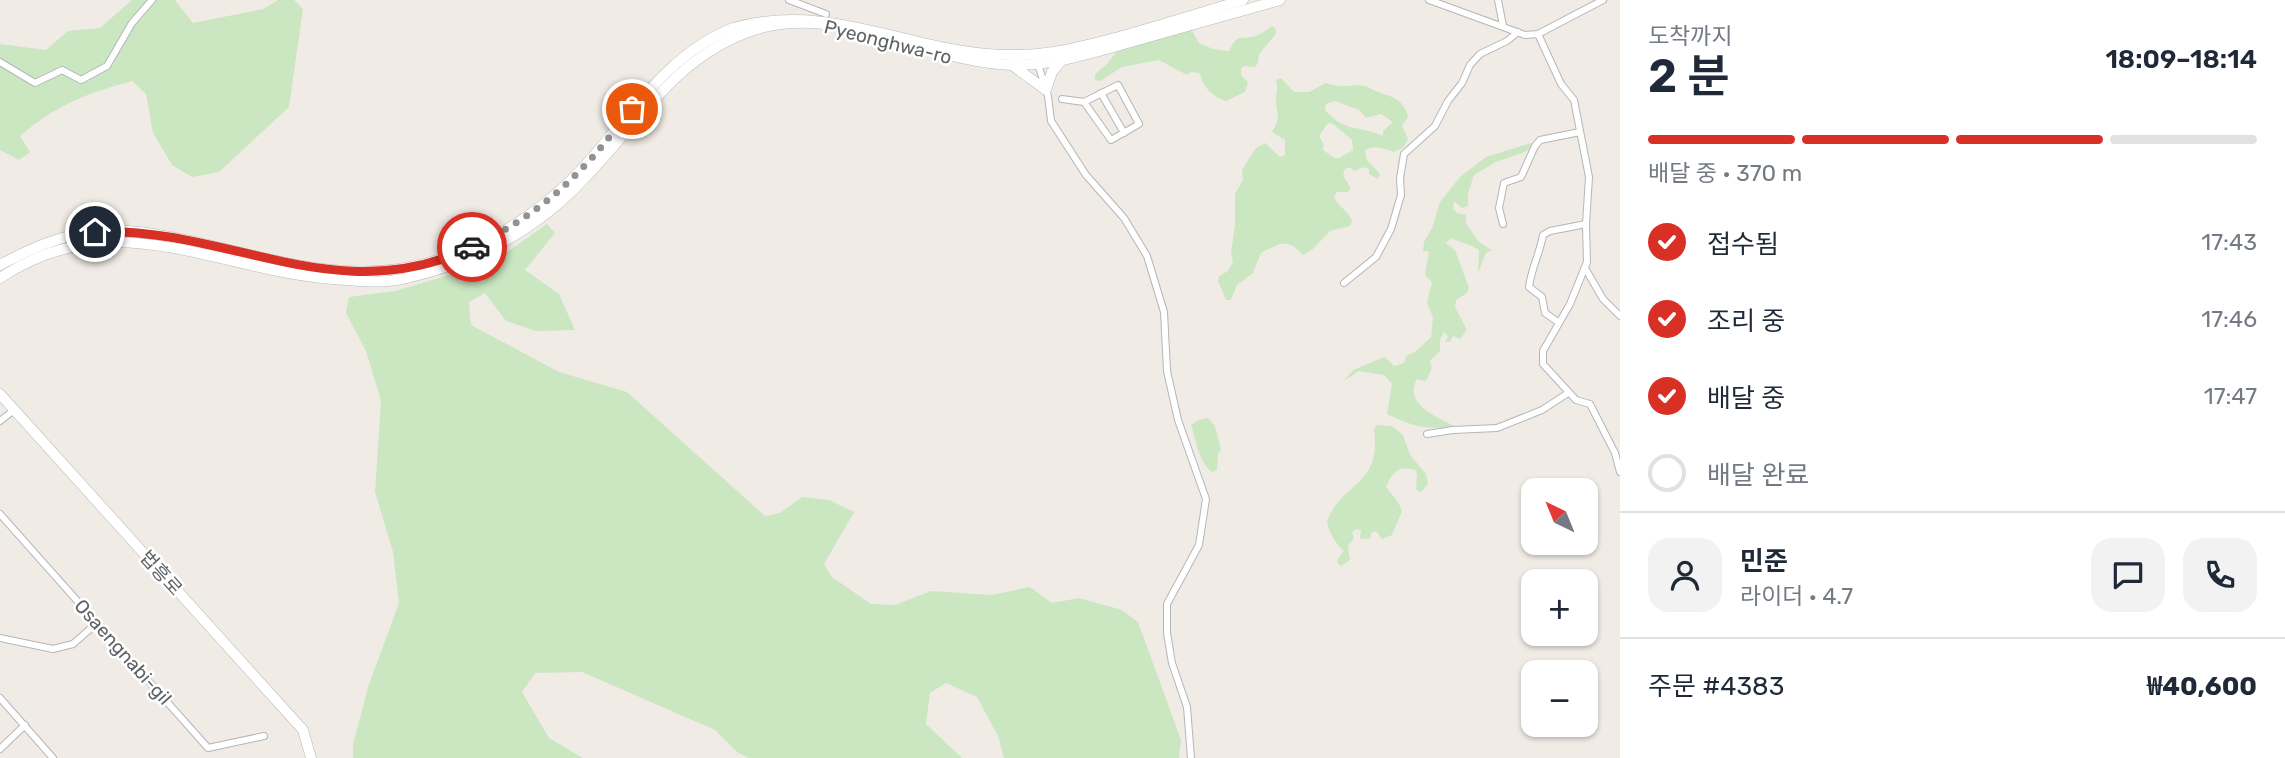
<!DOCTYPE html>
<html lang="ko">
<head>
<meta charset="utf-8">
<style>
  :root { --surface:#fff; --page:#f2f2f3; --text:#1f2937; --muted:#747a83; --line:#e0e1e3; --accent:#d93025 }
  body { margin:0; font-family:Rubik,"Noto Sans KR",sans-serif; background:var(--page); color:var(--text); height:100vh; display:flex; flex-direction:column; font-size:26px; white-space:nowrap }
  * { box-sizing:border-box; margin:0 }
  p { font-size:23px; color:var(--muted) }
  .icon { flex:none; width:38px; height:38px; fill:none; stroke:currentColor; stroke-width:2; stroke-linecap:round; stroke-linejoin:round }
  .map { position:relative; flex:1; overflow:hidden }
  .details { display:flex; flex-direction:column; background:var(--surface); width:665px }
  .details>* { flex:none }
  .needle { width:46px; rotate:317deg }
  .fabs { position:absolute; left:1521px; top:478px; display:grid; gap:14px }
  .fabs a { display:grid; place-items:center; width:77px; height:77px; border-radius:14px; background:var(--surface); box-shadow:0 2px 5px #0004; font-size:35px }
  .pin { position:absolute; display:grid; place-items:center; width:60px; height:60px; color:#fff; margin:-30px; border:4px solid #fff; border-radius:50%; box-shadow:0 2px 7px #0007 }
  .courier { position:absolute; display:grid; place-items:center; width:70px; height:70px; margin:-35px; border:5px solid #d93025; border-radius:50%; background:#fff; color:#222; box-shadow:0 2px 9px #0007 }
  .head em { font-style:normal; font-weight:600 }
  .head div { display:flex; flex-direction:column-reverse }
  .head { display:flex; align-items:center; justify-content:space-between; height:119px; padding:0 28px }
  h1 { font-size:46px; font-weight:600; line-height:52px }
  .bar { display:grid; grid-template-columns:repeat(4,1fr); gap:10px 7px; align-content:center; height:84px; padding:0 28px }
  .bar i { height:9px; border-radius:5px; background:var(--line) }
  .bar .current { background:var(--accent) }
  .bar p { grid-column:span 4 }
  .line { display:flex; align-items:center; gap:18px; padding:0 28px; border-top:2px solid var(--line) }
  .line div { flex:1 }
  .round { display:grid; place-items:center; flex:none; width:74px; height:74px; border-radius:21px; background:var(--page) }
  ol { padding:0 28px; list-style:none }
  li { display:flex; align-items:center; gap:21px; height:77px }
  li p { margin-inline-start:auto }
  li .icon { padding:7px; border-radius:50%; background:var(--accent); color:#fff; stroke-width:4 }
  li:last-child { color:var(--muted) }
  li i { width:38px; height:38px; border:4px solid var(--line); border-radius:50% }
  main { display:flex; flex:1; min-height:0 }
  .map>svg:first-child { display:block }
</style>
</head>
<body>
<main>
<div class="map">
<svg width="1620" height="758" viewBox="0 0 1620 758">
  <rect width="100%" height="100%" fill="#f0ebe5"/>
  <g fill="#cbe7c2" fill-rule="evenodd">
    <path d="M 132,0 L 175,0 L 193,23 L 263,9 L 278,0 L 294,0 L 303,9 L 289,107 L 219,172 L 192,177 L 172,165 L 153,133 L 146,94 L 132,81 C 85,94 58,104 20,136 L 30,152 L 19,160 L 0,150 L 0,44 L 46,50 L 68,31 L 100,28 Z"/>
    <path d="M 1272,26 L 1276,29 L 1275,35 L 1259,54 L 1258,63 L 1255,67 L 1244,66 L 1241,69 L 1241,75 L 1248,82 L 1245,92 L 1226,101 C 1213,97 1202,87 1200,73 L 1191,72 L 1187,75 L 1159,60 L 1122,67 L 1100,81 L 1095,80 L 1095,74 L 1107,64 L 1116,52 L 1191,29 L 1199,43 L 1213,49 L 1229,51 C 1237,36 1235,39 1251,37 C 1258,37 1266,30 1272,26 Z"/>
    <path d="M 1281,78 L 1294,92 L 1309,92 L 1326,83 C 1345,90 1350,83 1365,86 C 1369,87 1372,89 1375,91 C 1391,97 1404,98 1408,117 L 1402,126 L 1408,139 L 1403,148 L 1394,152 C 1385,149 1374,144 1365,150 L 1367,160 L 1380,174 L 1378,179 L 1369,174 L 1369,169 L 1364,167 L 1354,171 L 1351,168 L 1346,168 C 1339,177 1348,180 1351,189 L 1347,192 L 1337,192 L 1334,197 C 1339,207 1349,212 1352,221 L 1350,226 L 1330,231 L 1312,250 L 1303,255 C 1286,237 1281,243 1261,253 L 1253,273 L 1237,285 L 1231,300 L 1226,300 L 1218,281 L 1219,276 L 1228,271 L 1233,262 L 1231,254 L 1235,224 L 1235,194 L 1243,180 L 1242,170 L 1256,148 L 1265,143 L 1280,157 L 1285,155 L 1285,140 L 1272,132 C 1283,113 1275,114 1276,98 C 1277,90 1278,88 1276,80 ZM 1335,101 L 1359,110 L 1366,118 L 1381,114 L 1393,122 L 1383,131 L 1383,136 C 1358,124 1346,134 1325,110 L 1326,104 ZM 1328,123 L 1333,124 L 1352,140 L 1353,150 L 1339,158 L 1334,158 L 1322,149 L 1324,145 L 1319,136 Z"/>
    <path d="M 1531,143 L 1530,148 L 1525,152 L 1496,162 L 1474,175 L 1468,193 L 1468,206 L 1462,208 L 1454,201 L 1453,209 L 1457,213 L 1466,215 L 1466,223 L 1479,242 L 1492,250 L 1486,253 L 1478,273 L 1479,250 C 1469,243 1461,243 1451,238 L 1446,243 L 1455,250 L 1469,288 L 1467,293 L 1456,300 L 1455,307 L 1467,330 L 1460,339 L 1453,336 L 1450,342 L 1445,342 L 1448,336 L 1444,332 L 1440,340 L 1440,351 L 1430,361 L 1432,368 L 1426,381 L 1417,379 C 1402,404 1440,419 1457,427 C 1425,429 1416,428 1387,414 L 1392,384 L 1384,375 L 1359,371 L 1344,381 L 1353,370 L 1385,357 L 1394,366 L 1404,363 L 1406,356 L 1416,351 L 1431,337 L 1433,317 L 1427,303 L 1432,282 L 1425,275 L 1429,251 L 1423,251 L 1424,242 L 1432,228 L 1440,202 L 1460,177 L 1486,157 Z"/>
    <path d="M 547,224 L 555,233 L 525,270 L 559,294 L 575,330 L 536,331 L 506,321 L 485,293 L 469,302 L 471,325 L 559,372 L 627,392 L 765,516 L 780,513 L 802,497 L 829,500 L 854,512 L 824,564 L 832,577 L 871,604 L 895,605 L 931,591 L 991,595 L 1030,587 L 1052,603 L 1079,598 L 1122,610 L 1138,622 L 1181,740 L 1179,758 L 1004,758 L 998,736 L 977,697 L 946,683 L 930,693 L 926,724 L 962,758 L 748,758 L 737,752 L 715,730 L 582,672 L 535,673 L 522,692 L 549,738 L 583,758 L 353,758 L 353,745 L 368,687 L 399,603 L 393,552 L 375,492 L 381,401 L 366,351 L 346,313 L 349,297 L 395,291 L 493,262 Z"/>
    <path d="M 1208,418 L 1215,426 L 1221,450 L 1218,454 L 1217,470 L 1212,472 C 1198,461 1197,442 1191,425 L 1199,420 Z"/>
    <path d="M 1377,425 L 1392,426 L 1403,435 L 1410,455 L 1426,474 L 1428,484 L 1421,492 L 1416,490 L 1417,475 L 1415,470 C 1398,465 1392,472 1386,487 L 1398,502 L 1402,511 L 1392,535 L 1382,539 L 1376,531 L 1371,533 L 1371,538 L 1360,539 L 1361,530 L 1356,529 L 1352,533 L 1354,538 L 1348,546 L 1350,560 L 1341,566 L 1337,563 L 1338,558 L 1344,551 C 1335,543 1330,534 1327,522 C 1341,481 1382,488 1374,429 Z"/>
  </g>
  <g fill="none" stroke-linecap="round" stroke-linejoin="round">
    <defs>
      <g id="street">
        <path d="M 789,0 L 826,14"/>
        <path d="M 1429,0 L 1525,35 L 1538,34 L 1603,0"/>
        <path d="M 1498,0 L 1503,26"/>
        <path d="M 1538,34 L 1561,84 L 1574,100 L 1589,177 L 1586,224 L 1587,262 L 1570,304 L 1543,351 L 1543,364 L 1576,400 L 1590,404 L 1615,453 L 1620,472"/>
        <path d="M 1037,61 L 1048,96 L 1051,121 L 1086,175 L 1124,218 L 1147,256 L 1164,312 L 1167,371 L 1178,420 L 1206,499 L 1199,545 L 1167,604 L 1167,633 L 1172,663 L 1187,707 L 1191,758"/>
        <path d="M 0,62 L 35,83 L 62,70 L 81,80 L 107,66 L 132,23 L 152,0"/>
        <path d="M 1101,93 L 1124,133"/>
        <path d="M 1062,99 L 1084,102 L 1118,85 L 1139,124 L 1111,140 L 1084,102"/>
        <path d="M 1503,224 L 1499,208 L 1504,183 L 1521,177 L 1535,146 L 1540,140 L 1580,132"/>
        <path d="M 1585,268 L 1603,299 L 1620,316"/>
        <path d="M 1344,283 L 1376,257 L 1391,229 L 1401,195 L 1400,178 L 1404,154 L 1435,126 L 1448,101 L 1462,83 L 1470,65 L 1480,54 L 1507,41 L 1518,32"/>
        <path d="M 1558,322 L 1545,313 L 1542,297 L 1529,287 C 1531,269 1540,253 1543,235 L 1550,231 L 1586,224"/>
        <path d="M 0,421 L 14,410"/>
        <path d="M 1427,434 L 1453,430 L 1497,428 L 1542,410 L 1568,393"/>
        <path d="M 0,514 L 208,748 L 264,736"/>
        <path d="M 0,638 L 53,649 L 73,644 L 97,623"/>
        <path d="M 0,698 L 53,758"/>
        <path d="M 0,749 L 25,725"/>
      </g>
      <g id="secondary">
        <path d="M 1012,65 L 1046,90 L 1052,72 L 1062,60"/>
        <path d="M 0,265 C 30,249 61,235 96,231 C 128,228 159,235 190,241 C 261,256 332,281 405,268 C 475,256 543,214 590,160 C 633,111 670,53 733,28 C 834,0 912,55 1012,55 C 1051,56 1088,45 1126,35 C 1165,24 1204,12 1243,0"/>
        <path d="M 0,278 C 118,199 222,275 346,280 C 364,281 383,283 402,279 C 471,264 534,232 583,180 C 638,124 675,56 754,30 C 841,2 928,64 1015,65 C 1057,65 1098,51 1138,40 C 1185,27 1233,13 1280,0"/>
        <path d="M 0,394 L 303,730 L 311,758"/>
      </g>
    </defs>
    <use href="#street" stroke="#b3b7ba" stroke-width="8"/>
    <use href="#secondary" stroke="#b4babd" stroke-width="11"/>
    <use href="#street" stroke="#fff" stroke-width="6"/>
    <use href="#secondary" stroke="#fff" stroke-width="10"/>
  </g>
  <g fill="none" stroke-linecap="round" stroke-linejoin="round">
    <path stroke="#909392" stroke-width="7" stroke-dasharray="0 12.6" d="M 472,247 C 516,226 553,200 586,164 C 603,147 616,127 632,109"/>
    <path stroke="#d93025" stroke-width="9" d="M 95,232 C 228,226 337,312 472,247"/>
  </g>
  <g text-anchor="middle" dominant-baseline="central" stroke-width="5" stroke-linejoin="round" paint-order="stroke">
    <g font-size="19" fill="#5d6366" stroke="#fff">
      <text transform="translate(888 42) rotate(14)">Pyeonghwa-ro</text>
      <text transform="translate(161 573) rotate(48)">법흥로</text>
      <text transform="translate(123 652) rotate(48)">Osaengnabi-gil</text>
    </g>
  </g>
</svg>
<div class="fabs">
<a><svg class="needle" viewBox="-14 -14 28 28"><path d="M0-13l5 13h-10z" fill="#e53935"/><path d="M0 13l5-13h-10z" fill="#747a83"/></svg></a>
<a>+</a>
<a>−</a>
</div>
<div class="pin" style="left:632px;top:109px;background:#ea580c"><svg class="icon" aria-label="bag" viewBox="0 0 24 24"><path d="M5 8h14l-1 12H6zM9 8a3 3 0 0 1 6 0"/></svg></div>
<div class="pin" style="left:95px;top:232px;background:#1f2937"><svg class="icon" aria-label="home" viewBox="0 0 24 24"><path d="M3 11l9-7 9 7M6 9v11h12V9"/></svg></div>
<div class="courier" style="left:472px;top:247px"><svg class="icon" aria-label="car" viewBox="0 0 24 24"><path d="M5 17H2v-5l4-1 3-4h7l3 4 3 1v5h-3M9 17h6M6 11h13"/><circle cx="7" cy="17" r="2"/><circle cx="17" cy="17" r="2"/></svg></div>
</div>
<section class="details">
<div class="head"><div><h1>2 분</h1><p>도착까지</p></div><em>18:09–18:14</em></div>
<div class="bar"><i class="current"></i><i class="current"></i><i class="current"></i><i></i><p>배달 중 · 370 m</p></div>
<ol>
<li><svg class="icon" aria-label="check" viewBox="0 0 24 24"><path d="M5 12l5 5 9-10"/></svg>접수됨<p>17:43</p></li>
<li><svg class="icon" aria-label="check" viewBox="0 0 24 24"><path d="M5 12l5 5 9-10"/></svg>조리 중<p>17:46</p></li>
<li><svg class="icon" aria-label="check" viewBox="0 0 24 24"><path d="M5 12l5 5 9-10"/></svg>배달 중<p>17:47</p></li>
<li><i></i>배달 완료</li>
</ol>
<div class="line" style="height:126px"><a class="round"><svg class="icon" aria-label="person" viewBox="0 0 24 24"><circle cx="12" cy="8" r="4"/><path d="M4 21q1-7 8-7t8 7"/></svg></a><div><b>민준</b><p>라이더 · 4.7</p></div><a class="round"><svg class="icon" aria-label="chat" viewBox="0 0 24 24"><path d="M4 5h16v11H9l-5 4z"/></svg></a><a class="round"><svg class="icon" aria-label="phone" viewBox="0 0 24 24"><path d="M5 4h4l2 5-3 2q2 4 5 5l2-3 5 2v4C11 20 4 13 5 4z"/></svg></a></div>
<div class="line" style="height:91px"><div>주문 #4383</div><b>₩40,600</b></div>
</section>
</main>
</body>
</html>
